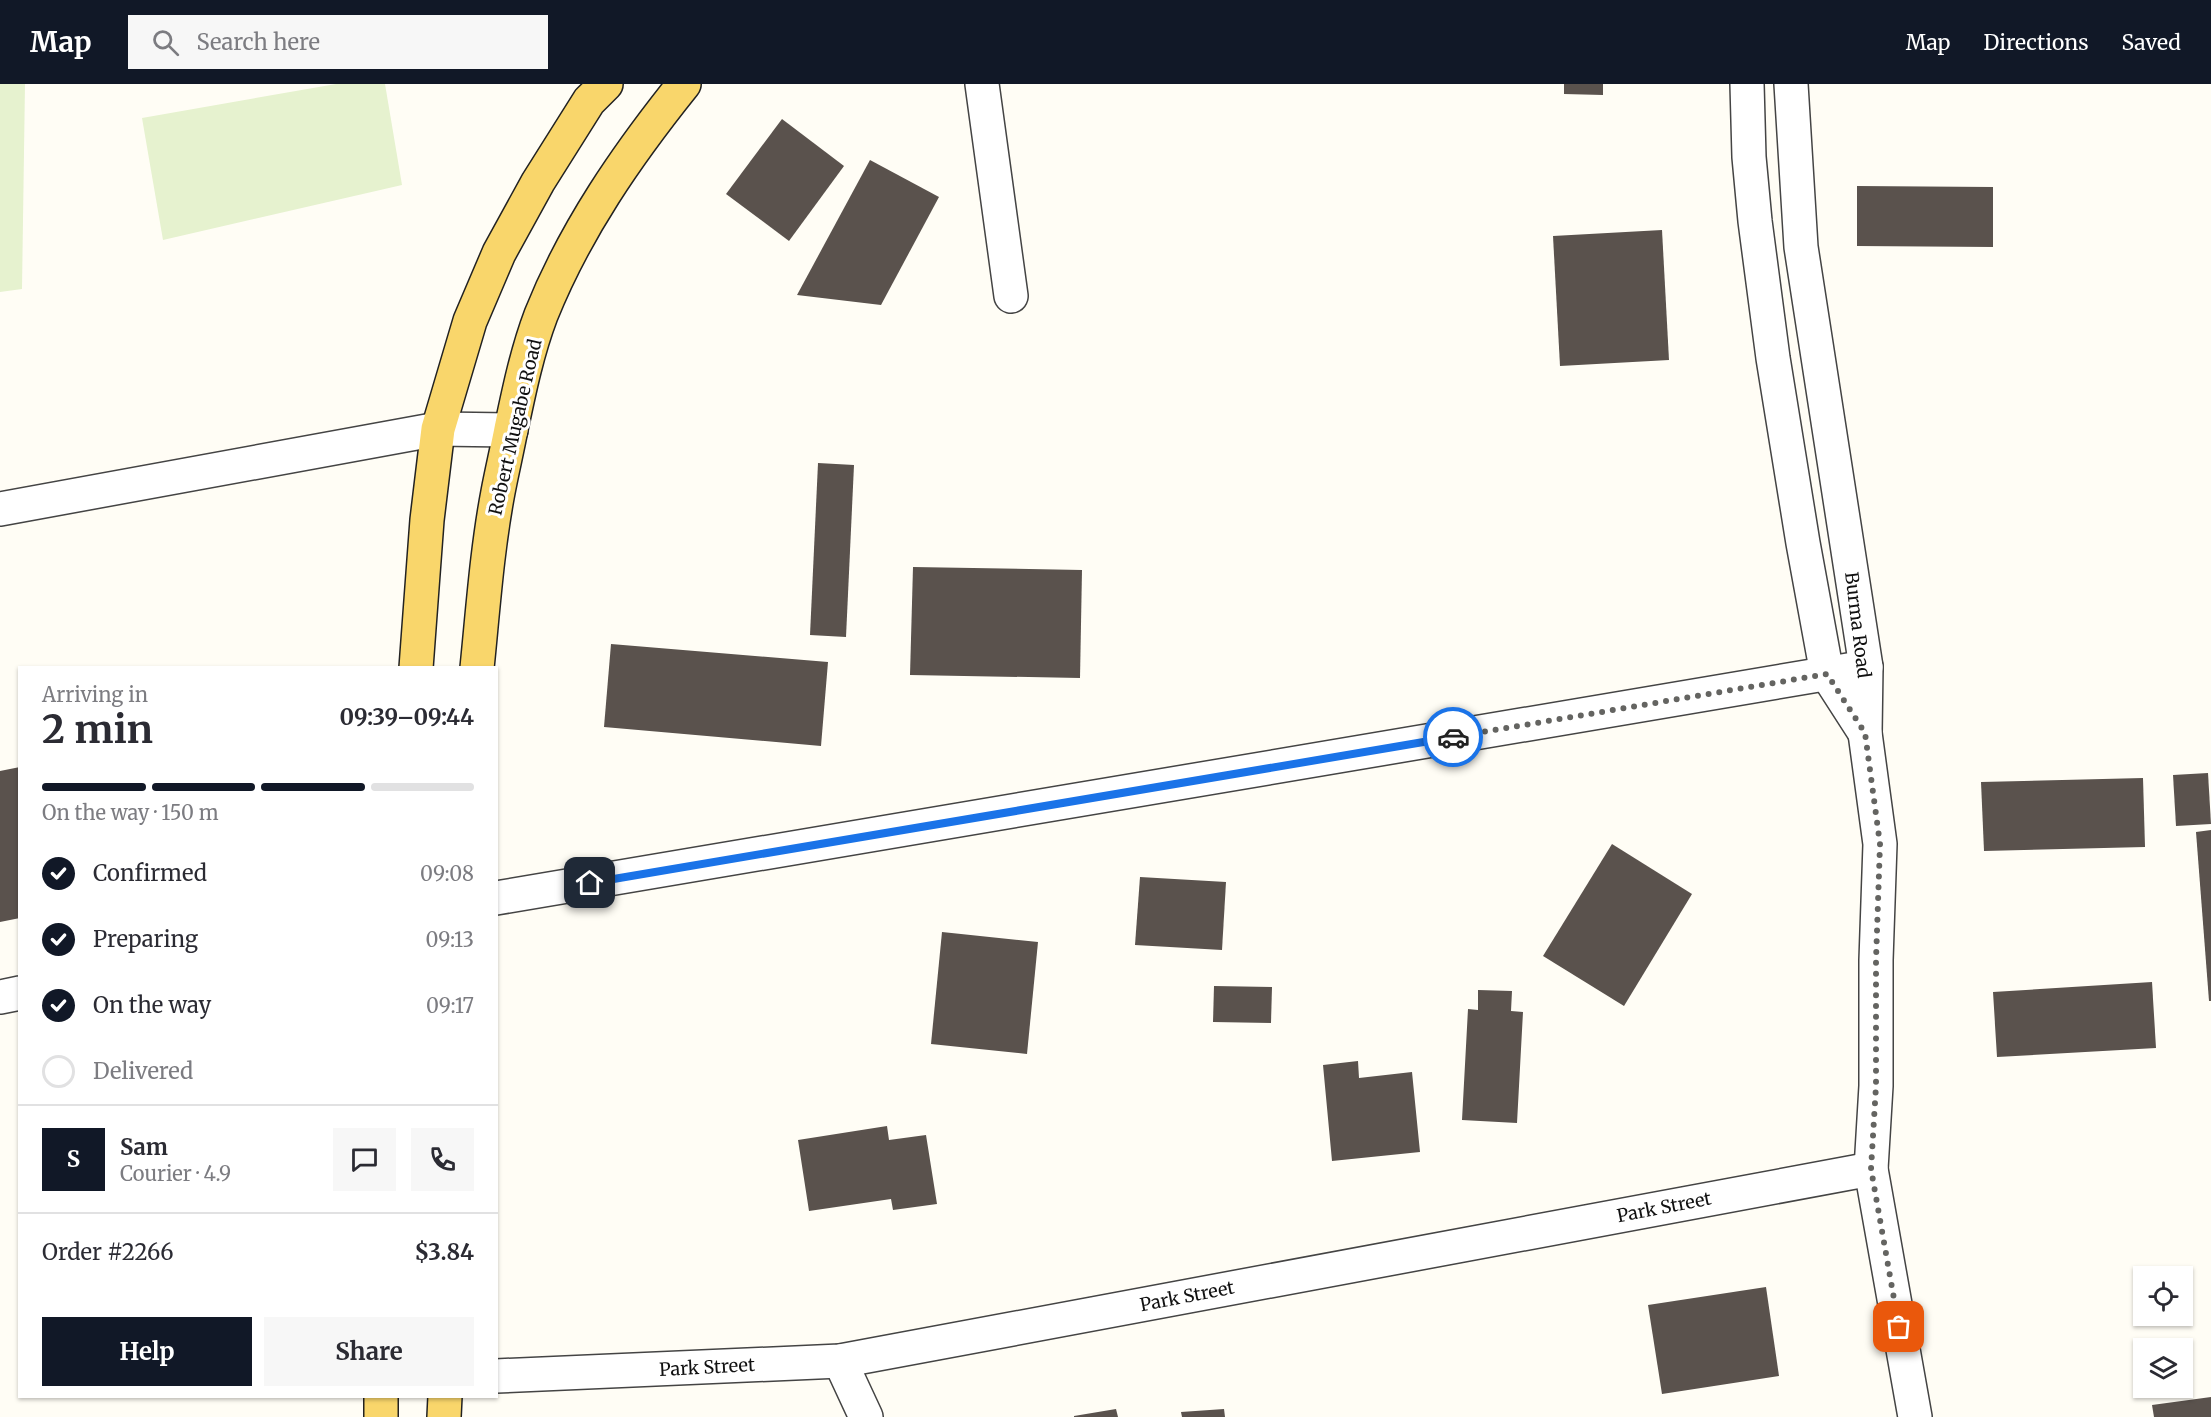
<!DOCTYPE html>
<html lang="en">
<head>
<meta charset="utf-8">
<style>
  :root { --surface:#fff; --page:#f7f7f7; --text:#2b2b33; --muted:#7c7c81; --line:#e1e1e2; --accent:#111827 }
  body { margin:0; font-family:Merriweather,serif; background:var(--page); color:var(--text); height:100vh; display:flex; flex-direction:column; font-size:22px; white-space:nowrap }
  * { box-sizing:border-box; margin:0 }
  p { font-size:20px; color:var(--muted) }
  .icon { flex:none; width:33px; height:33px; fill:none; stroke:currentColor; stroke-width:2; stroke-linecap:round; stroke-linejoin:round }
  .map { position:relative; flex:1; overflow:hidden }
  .details { position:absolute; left:18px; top:582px; width:480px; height:732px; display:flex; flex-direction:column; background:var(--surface); border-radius:0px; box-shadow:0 2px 4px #0004 }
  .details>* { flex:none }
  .fabs { position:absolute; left:2133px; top:1182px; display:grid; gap:12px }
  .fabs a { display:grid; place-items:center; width:60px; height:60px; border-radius:0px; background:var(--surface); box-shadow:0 2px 4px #0004; font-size:30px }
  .pin { position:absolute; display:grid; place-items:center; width:51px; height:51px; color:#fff; margin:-26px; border-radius:12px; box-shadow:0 3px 9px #0006 }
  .courier { position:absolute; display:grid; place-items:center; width:60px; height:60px; margin:-30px; border:4px solid #1a73e8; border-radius:50%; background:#fff; color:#222; box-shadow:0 2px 8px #0007 }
  .summary em { font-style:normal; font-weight:700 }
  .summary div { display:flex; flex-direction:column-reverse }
  .summary { display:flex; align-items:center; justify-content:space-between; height:102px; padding:0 24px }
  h1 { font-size:39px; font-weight:700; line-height:45px }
  .bar { display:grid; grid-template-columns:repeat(4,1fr); gap:9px 6px; align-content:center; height:72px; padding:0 24px }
  .bar i { height:8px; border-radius:4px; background:var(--line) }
  .bar .on { background:var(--accent) }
  .bar p { grid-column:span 4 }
  .line { display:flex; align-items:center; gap:15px; padding:0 24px; border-top:2px solid var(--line) }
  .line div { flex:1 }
  .round { display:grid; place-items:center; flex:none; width:63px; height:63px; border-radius:0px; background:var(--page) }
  ol { padding:0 24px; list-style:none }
  li { display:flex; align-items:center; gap:18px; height:66px }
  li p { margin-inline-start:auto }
  li .icon { padding:6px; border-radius:50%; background:var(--accent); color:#fff; stroke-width:4 }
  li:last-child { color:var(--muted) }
  li i { width:33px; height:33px; border:3px solid var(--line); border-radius:50% }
  .cta { display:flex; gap:12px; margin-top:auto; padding:12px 24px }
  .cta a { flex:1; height:69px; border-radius:0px; background:var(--accent); color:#fff; font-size:24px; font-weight:700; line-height:69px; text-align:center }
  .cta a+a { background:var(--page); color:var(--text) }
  header { display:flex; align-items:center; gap:36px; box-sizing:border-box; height:84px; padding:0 30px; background:var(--accent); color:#fff }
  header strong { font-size:28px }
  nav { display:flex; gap:33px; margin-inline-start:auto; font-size:21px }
  .search { width:420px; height:54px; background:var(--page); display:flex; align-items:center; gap:15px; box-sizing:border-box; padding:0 21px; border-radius:0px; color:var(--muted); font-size:22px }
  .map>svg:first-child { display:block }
</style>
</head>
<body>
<header>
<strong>Map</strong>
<div class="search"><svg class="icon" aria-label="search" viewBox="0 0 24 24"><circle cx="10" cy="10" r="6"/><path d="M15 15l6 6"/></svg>Search here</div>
<nav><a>Map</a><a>Directions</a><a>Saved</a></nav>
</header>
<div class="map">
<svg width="2211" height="1333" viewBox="0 0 2211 1333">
  <rect width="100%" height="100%" fill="#fffdf5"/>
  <g fill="#e6f2cf">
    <path d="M 0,0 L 25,0 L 22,205 L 0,208 Z"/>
    <path d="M 336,0 L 385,0 L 402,101 L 163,156 L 142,34 Z"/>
  </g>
  <g fill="#5a524d">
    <path d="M 1564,0 L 1603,0 L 1603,11 L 1564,10 Z"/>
    <path d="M 782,35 L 844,82 L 789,157 L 726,110 Z"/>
    <path d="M 870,76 L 939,113 L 881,221 L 797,211 Z"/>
    <path d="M 1857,102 L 1993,103 L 1993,163 L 1857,162 Z"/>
    <path d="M 1662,146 L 1669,276 L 1560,282 L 1553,152 Z"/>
    <path d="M 818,379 L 854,381 L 846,553 L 810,551 Z"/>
    <path d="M 913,483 L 1082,486 L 1080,594 L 910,591 Z"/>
    <path d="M 611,560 L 828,578 L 821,662 L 604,643 Z"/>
    <path d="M 20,683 L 20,834 L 0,838 L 0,687 Z"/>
    <path d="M 2208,689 L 2211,740 L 2176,742 L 2173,691 Z"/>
    <path d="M 2143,694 L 2145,763 L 1984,767 L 1981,698 Z"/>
    <path d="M 2211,746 L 2211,917 L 2209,917 L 2196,748 Z"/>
    <path d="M 1612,760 L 1692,810 L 1624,922 L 1543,872 Z"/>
    <path d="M 1140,793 L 1226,798 L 1222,866 L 1135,861 Z"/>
    <path d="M 942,848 L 1038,858 L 1027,970 L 931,960 Z"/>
    <path d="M 2152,898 L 2156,964 L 1997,973 L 1993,908 Z"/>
    <path d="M 1214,902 L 1272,903 L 1271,939 L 1213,938 Z"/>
    <path d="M 1478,906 L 1512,907 L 1511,927 L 1523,928 L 1517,1039 L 1462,1036 L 1468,925 L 1478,926 Z"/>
    <path d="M 1358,977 L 1359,994 L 1412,988 L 1420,1068 L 1332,1077 L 1323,981 Z"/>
    <path d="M 887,1042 L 889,1056 L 926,1051 L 937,1120 L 893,1126 L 891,1115 L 809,1127 L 798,1056 Z"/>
    <path d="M 1766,1203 L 1779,1292 L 1662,1310 L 1648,1221 Z"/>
    <path d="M 2211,1313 L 2211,1333 L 2154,1333 L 2152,1321 Z"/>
    <path d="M 1116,1325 L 1118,1333 L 1074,1333 L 1074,1332 Z"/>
    <path d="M 1224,1325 L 1225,1333 L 1182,1333 L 1181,1328 Z"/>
  </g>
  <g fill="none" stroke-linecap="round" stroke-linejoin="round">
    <defs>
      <g id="minor">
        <path d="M 982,0 L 1011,212"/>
        <path d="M 1747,0 L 1749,73 L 1755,137 L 1773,274 L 1803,459 L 1827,590 L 1865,649"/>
        <path d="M 1791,0 L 1801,163 L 1866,583 L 1865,649 L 1880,760 L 1876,876 L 1876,1002 L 1871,1085 L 1915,1333"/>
        <path d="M 0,425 L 438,345 L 511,346"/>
        <path d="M 496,814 L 1866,583"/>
        <path d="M 0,913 L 20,909"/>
        <path d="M 840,1277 L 866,1333"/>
        <path d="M 496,1292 L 840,1277 L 1871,1085"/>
      </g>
      <g id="major">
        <path d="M 416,584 L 427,436 L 438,345 L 470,237 L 499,169 L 538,98 L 589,17 L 606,0"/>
        <path d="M 477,584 C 483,525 487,466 498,408 C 502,387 507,366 511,345 C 519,307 527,268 541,231 C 575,146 627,71 684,0"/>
        <path d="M 381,1333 L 381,1312"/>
        <path d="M 444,1333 L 445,1312"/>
      </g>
    </defs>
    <use href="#minor" stroke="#444" stroke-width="36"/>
    <use href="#major" stroke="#222" stroke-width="36"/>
    <use href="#minor" stroke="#fff" stroke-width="33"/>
    <use href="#major" stroke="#f9d66b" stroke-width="33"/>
  </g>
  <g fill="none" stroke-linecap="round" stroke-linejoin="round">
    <path stroke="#646461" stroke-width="6" stroke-dasharray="0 10.8" d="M 1453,653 L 1827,590 L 1865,649 L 1880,760 L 1876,876 L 1876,1002 L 1871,1085 L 1899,1243"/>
    <path stroke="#1a73e8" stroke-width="8" d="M 590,799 L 1453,653"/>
  </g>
  <g text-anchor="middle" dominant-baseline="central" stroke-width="6" stroke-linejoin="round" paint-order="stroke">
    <g font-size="18" fill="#111" stroke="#fff">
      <text transform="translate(515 343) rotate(-77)">Robert Mugabe Road</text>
      <text transform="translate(1858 541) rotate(83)">Burma Road</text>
      <text transform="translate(1664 1123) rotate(-11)">Park Street</text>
      <text transform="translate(1187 1212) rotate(-11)">Park Street</text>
      <text transform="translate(707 1283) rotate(-3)">Park Street</text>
    </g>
  </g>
</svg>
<div class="fabs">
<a><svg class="icon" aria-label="locate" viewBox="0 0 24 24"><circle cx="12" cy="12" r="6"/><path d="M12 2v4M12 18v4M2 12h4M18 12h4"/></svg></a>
<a><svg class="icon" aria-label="layers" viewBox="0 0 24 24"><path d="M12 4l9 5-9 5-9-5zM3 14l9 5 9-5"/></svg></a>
</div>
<div class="pin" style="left:1899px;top:1243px;background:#ea580c"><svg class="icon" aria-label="bag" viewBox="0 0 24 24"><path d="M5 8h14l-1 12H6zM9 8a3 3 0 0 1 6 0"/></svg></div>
<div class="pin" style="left:590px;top:799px;background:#1f2937"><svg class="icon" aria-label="home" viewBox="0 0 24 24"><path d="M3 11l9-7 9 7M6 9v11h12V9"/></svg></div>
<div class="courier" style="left:1453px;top:653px"><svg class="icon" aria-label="car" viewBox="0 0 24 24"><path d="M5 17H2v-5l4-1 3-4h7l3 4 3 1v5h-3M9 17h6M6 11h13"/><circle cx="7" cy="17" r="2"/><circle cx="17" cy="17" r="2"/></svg></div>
<section class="details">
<div class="summary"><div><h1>2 min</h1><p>Arriving in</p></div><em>09:39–09:44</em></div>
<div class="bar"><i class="on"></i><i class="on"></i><i class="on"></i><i></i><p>On the way · 150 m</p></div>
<ol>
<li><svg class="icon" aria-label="check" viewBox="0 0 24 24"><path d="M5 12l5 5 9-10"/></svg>Confirmed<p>09:08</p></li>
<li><svg class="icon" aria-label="check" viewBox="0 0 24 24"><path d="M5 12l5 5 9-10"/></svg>Preparing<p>09:13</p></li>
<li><svg class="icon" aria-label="check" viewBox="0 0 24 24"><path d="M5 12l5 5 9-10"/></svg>On the way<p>09:17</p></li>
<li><i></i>Delivered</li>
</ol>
<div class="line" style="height:108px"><b class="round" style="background:var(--accent);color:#fff">S</b><div><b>Sam</b><p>Courier · 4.9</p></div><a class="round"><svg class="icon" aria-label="chat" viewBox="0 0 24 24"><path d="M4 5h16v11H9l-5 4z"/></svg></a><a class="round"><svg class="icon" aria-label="phone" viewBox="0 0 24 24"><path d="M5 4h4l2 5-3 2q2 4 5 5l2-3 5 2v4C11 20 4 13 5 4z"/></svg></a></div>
<div class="line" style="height:78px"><div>Order #2266</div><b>$3.84</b></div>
<div class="cta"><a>Help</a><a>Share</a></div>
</section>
</div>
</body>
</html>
